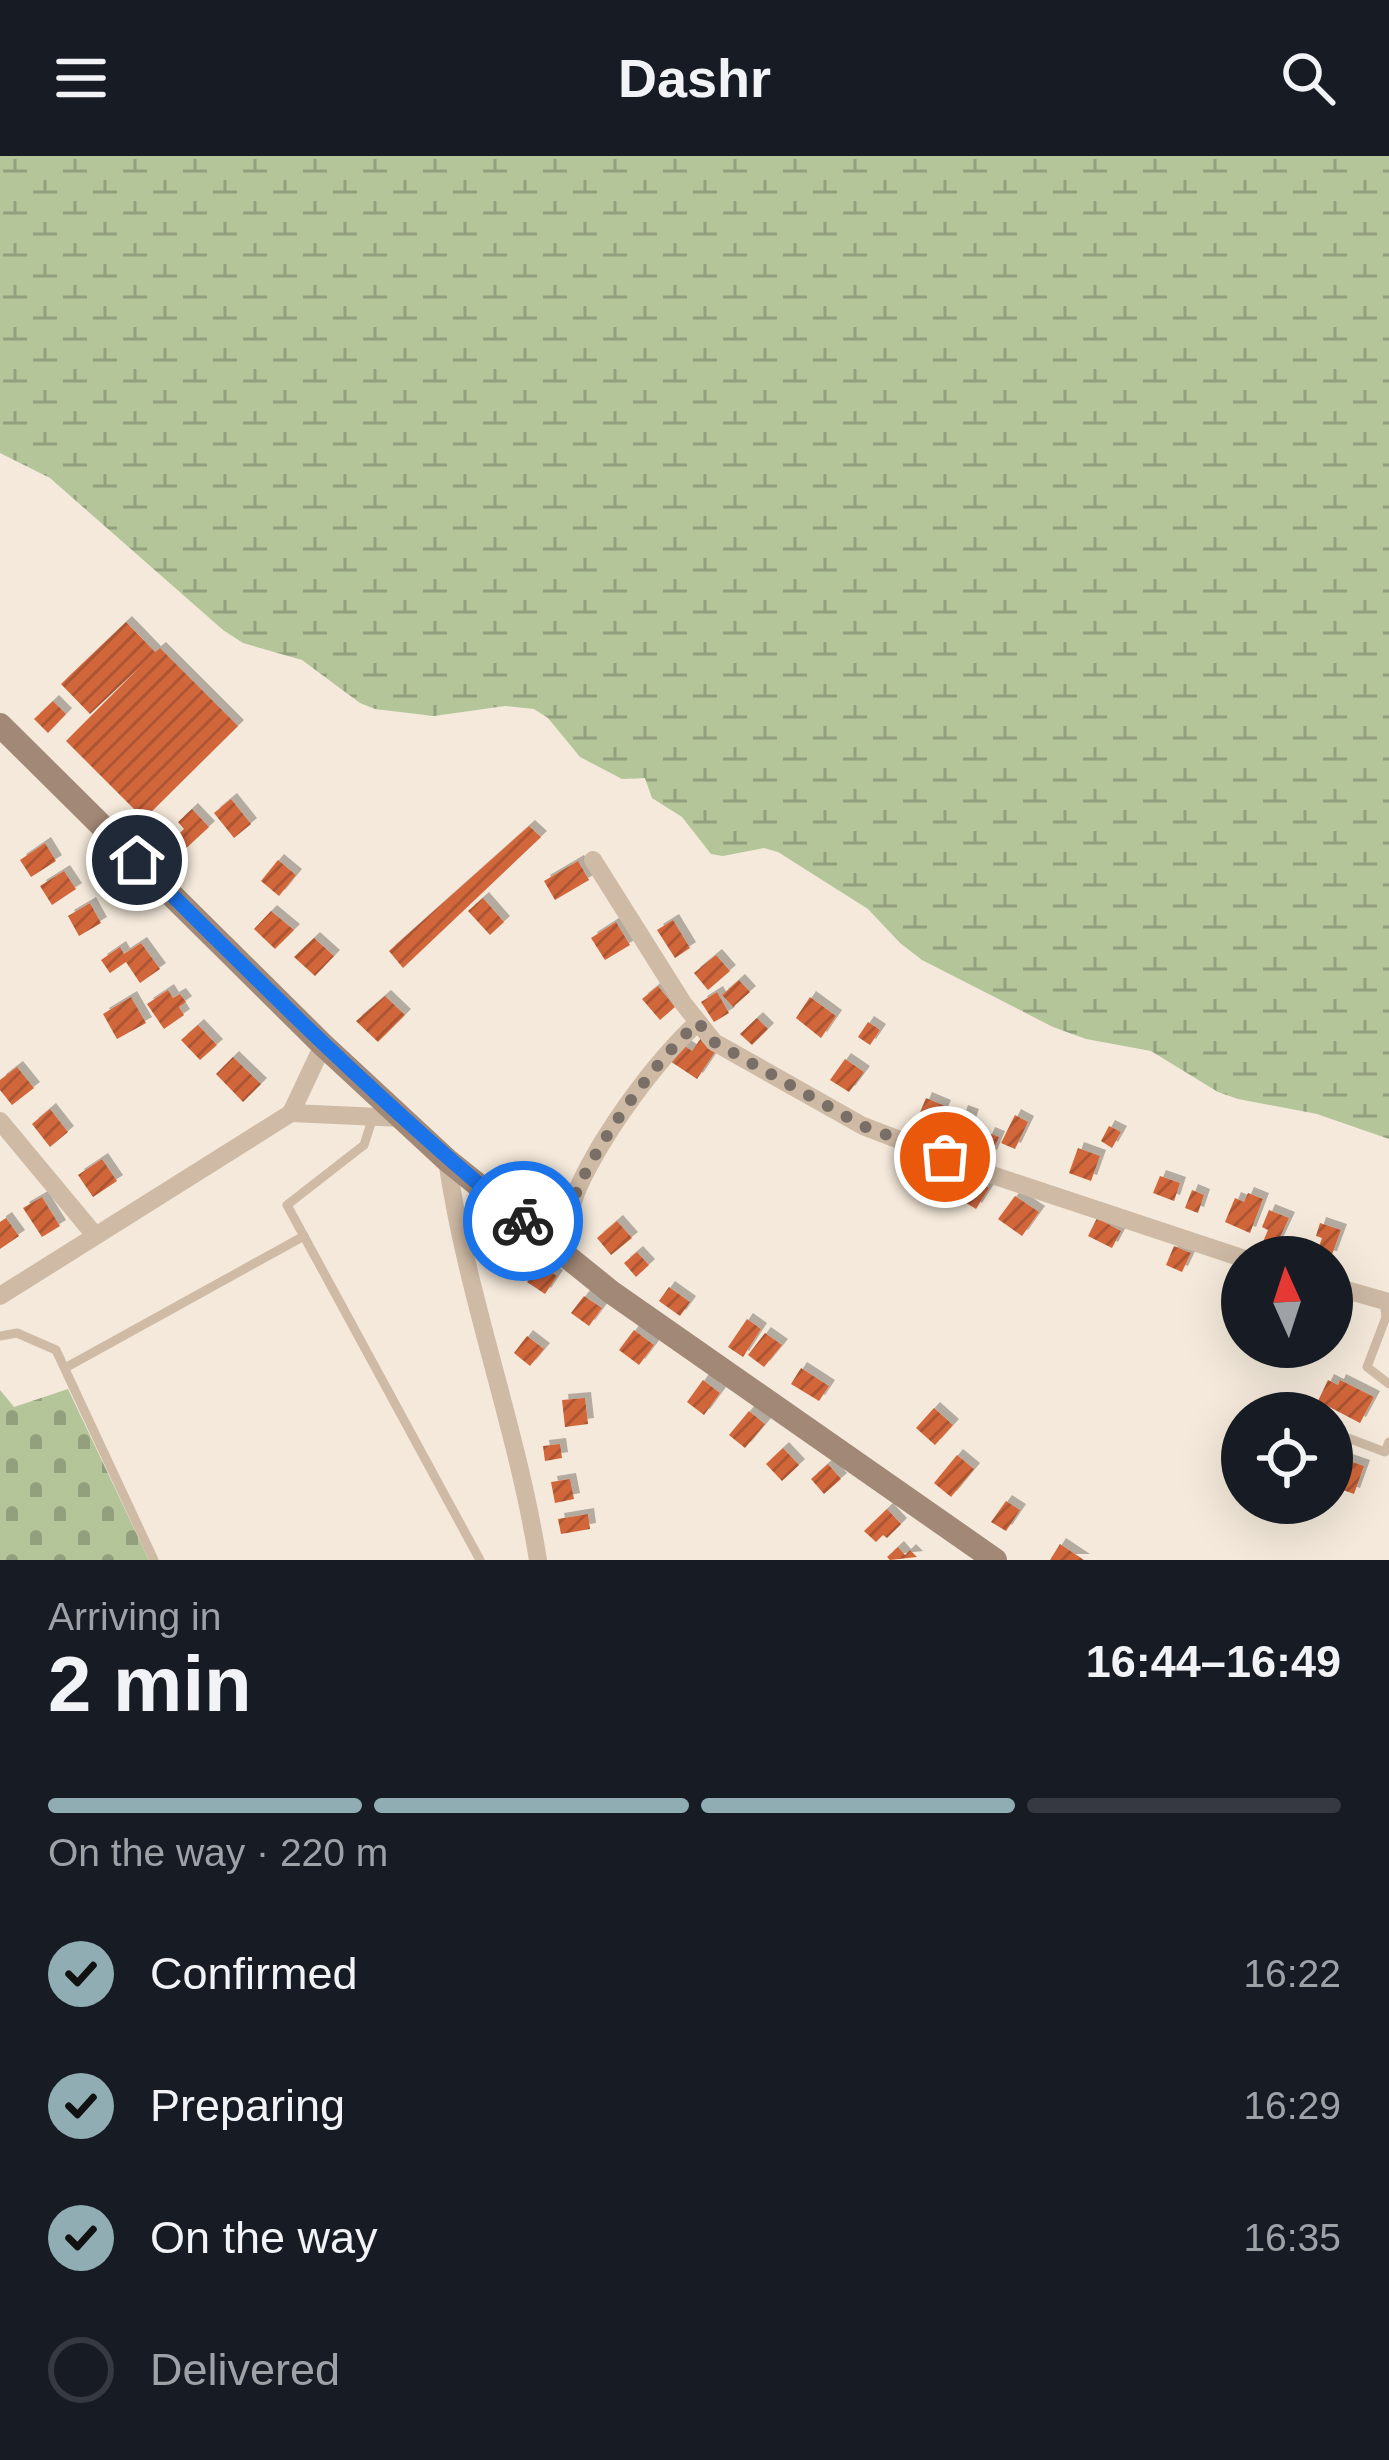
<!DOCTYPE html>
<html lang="en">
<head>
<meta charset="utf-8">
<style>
  :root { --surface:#171b24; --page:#242831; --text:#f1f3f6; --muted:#9ea1a6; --line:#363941; --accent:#8fadb2 }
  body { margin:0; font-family:Helvetica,sans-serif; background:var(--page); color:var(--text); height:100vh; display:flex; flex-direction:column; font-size:45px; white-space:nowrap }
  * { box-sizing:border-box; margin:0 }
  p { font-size:39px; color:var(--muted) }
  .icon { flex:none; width:66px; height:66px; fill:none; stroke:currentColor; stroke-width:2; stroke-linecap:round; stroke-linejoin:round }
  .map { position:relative; height:1404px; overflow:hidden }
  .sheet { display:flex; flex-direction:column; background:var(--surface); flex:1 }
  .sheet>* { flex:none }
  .needle { width:78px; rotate:357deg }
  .controls { position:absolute; left:1221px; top:1080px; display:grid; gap:24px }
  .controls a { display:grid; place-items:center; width:132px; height:132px; border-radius:50%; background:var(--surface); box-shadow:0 12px 48px #0002; font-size:60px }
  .pin { position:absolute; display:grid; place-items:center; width:102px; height:102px; color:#fff; margin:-51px; border:6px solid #fff; border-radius:50%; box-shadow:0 3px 12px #0007 }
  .courier { position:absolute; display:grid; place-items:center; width:120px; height:120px; margin:-60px; border:9px solid #1a73e8; border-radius:50%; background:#fff; color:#222; box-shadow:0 3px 15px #0007 }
  .head em { font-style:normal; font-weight:600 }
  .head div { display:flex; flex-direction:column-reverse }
  .head { display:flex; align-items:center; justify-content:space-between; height:204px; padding:0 48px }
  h1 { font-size:78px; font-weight:600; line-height:90px }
  .bar { display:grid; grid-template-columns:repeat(4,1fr); gap:18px 12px; align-content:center; height:144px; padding:0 48px }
  .bar i { height:15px; border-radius:9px; background:var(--line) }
  .bar .selected { background:var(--accent) }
  .bar p { grid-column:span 4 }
  ol { padding:0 48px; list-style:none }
  li { display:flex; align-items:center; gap:36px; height:132px }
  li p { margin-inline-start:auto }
  li .icon { padding:12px; border-radius:50%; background:var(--accent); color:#111; stroke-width:4 }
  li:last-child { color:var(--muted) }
  li i { width:66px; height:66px; border:6px solid var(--line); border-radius:50% }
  header { display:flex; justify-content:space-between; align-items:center; height:156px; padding:0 48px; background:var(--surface); font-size:54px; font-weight:600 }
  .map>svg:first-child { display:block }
</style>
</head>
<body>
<header><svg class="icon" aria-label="menu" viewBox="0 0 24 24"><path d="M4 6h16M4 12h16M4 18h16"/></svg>Dashr<svg class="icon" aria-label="search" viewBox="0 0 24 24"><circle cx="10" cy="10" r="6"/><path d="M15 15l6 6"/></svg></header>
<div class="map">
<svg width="1389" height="1404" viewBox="0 0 1389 1404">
  <defs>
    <pattern id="wetland-marsh" width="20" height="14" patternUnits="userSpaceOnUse" patternTransform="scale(3)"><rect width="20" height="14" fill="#b4c599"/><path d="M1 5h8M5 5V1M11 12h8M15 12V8" fill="none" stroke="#93a07d"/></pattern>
    <pattern id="cemetery-stones" width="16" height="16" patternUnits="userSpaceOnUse" patternTransform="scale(3)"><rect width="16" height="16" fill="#b4c599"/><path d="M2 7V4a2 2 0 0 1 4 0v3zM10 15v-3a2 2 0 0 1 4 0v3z" fill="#93a07d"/></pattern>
    <pattern id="building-hatch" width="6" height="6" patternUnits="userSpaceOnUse" patternTransform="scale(3)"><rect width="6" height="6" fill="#d2663b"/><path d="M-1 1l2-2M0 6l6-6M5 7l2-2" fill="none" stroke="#ab5432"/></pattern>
    <filter id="shadow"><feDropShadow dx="6" dy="-6" stdDeviation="0" flood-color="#0004"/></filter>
  </defs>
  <rect width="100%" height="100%" fill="#f4e9da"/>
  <path fill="url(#wetland-marsh)" d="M 0,0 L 1389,0 L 1389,983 L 1317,958 L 1238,943 L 1218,936 L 1151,895 L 1086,883 L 1053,871 L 922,804 L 900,787 L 868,753 L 778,696 L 764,692 L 723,700 L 711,698 L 682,661 L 652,642 L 645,622 L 622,623 L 580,601 L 548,562 L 534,553 L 505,550 L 434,560 L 375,553 L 360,547 L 302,504 L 243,487 L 223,474 L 50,322 L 0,297 Z"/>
  <path fill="url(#cemetery-stones)" d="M 68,1233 L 149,1404 L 0,1404 L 0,1234 L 14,1251 Z"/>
  <g fill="url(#building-hatch)" filter="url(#shadow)">
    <path d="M 126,466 L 155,496 L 160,492 L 238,570 L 144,663 L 66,585 L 141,510 L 90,558 L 61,528 Z"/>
    <path d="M 53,545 L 66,558 L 48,577 L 34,563 Z"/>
    <path d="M 231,643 L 251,668 L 234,682 L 214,657 Z"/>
    <path d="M 192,653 L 209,671 L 181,697 L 171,686 L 184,673 L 178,666 Z"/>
    <path d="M 529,670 L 541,681 L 403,812 L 389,795 Z"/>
    <path d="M 45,687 L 56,705 L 31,721 L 20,704 Z"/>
    <path d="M 278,704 L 296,719 L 279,740 L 261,725 Z"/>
    <path d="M 578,705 L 589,724 L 555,744 L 544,725 Z"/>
    <path d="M 64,715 L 76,733 L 52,749 L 40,730 Z"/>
    <path d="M 483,742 L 504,766 L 490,779 L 468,755 Z"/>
    <path d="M 90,747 L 101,767 L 79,780 L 68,760 Z"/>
    <path d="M 271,755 L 294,774 L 275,793 L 254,773 Z"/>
    <path d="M 673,764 L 690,792 L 675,802 L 657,774 Z"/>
    <path d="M 616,766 L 630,789 L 605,804 L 591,782 Z"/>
    <path d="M 314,782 L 334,800 L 315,820 L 294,801 Z"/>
    <path d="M 141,787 L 160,813 L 140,827 L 126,806 L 110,817 L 101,804 L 120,791 L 124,798 Z"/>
    <path d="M 716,799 L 730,815 L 708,834 L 694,817 Z"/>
    <path d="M 739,824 L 750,836 L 733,851 L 722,839 Z"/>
    <path d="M 658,830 L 675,851 L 660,864 L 642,843 Z"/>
    <path d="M 168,834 L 173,842 L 180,838 L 186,846 L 179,851 L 184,859 L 164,873 L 147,848 Z"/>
    <path d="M 717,836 L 729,857 L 714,866 L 701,846 Z"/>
    <path d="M 385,840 L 405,859 L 378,886 L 356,865 Z"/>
    <path d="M 131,841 L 146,867 L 117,883 L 103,858 Z"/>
    <path d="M 810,841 L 836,860 L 821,882 L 796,862 Z"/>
    <path d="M 757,862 L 768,873 L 752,889 L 740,878 Z"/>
    <path d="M 868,866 L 880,874 L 870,889 L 858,881 Z"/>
    <path d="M 198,869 L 217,889 L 200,904 L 181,884 Z"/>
    <path d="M 701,882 L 717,893 L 697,923 L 670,905 L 682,888 L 692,895 Z"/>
    <path d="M 233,901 L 261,928 L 243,946 L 216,918 Z"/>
    <path d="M 845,903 L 864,916 L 849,936 L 830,924 Z"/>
    <path d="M 17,911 L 34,932 L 12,949 L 0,934 L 0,924 Z"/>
    <path d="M 926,942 L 945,950 L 934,974 L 916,966 Z"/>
    <path d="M 50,953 L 68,976 L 50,991 L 32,968 Z"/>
    <path d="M 962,955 L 973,959 L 963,988 L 952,985 Z"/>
    <path d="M 1015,959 L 1028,966 L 1015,993 L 1001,987 Z"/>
    <path d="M 1109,970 L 1121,976 L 1112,992 L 1101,985 Z"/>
    <path d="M 989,977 L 999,981 L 991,1000 L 981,996 Z"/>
    <path d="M 1078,992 L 1100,1000 L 1091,1025 L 1069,1017 Z"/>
    <path d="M 102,1003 L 117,1025 L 93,1041 L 78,1019 Z"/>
    <path d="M 968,1019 L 989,1032 L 976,1053 L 955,1040 Z"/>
    <path d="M 1160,1020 L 1180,1027 L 1174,1045 L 1153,1037 Z"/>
    <path d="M 1192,1034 L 1204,1039 L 1198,1057 L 1185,1052 Z"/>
    <path d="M 1248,1037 L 1263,1043 L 1250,1077 L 1225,1066 L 1235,1042 L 1244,1046 Z"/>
    <path d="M 1015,1040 L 1039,1056 L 1022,1080 L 998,1063 Z"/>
    <path d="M 42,1041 L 60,1070 L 42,1081 L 23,1052 Z"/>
    <path d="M 1269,1054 L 1289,1062 L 1274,1094 L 1262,1088 L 1268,1074 L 1262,1071 Z"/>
    <path d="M 6,1062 L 19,1080 L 0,1093 L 0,1066 Z"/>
    <path d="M 1097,1062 L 1121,1075 L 1112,1092 L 1088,1080 Z"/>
    <path d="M 617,1065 L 632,1082 L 611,1099 L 597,1082 Z"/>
    <path d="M 1320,1067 L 1341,1074 L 1331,1101 L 1316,1099 L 1322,1082 L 1316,1080 Z"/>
    <path d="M 1174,1090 L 1191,1097 L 1182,1116 L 1166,1109 Z"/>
    <path d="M 637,1096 L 649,1109 L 636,1121 L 624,1107 Z"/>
    <path d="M 539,1108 L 557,1120 L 545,1138 L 527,1126 Z"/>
    <path d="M 669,1131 L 690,1146 L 680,1160 L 659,1145 Z"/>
    <path d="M 584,1140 L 602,1152 L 589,1170 L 571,1157 Z"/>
    <path d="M 747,1163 L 761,1173 L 743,1201 L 728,1191 Z"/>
    <path d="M 634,1174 L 654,1189 L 639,1209 L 619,1194 Z"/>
    <path d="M 765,1177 L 782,1189 L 764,1211 L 748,1199 Z"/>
    <path d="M 527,1180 L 544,1193 L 530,1210 L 514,1197 Z"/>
    <path d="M 801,1212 L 829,1230 L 819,1245 L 791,1228 Z"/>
    <path d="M 703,1224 L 720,1237 L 704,1259 L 687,1246 Z"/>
    <path d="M 1328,1224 L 1338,1229 L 1340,1224 L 1374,1241 L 1360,1267 L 1318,1245 Z"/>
    <path d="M 585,1242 L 588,1268 L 565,1271 L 562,1244 Z"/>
    <path d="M 934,1252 L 953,1269 L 935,1289 L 916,1272 Z"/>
    <path d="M 749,1255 L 765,1268 L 745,1292 L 729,1279 Z"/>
    <path d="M 560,1288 L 562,1302 L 545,1305 L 543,1290 Z"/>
    <path d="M 783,1292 L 799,1309 L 782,1325 L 766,1308 Z"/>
    <path d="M 957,1299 L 974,1313 L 951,1341 L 934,1327 Z"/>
    <path d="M 1332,1299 L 1364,1310 L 1354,1338 L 1332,1330 Z"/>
    <path d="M 828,1308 L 841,1323 L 824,1338 L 811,1323 Z"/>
    <path d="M 570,1323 L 574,1343 L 555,1347 L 551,1326 Z"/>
    <path d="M 1006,1345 L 1020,1354 L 1006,1375 L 991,1366 Z"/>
    <path d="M 887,1353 L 901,1368 L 887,1382 L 883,1379 L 876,1386 L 864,1375 Z"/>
    <path d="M 588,1358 L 590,1373 L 561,1378 L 558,1363 Z"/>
    <path d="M 1060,1388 L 1084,1404 L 1050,1404 Z"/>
    <path d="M 898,1391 L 905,1399 L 910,1394 L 917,1401 L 890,1404 L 887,1401 Z"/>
  </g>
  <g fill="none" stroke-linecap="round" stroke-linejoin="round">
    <g stroke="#cebaa5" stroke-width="9">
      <path d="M 373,961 L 364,989 L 287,1049 L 480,1404"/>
      <path d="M 1384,1145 L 1386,1161 L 1367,1211 L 1389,1228"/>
      <path d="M 0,1180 L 17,1177 L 56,1194 L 154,1404"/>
      <path d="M 65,1212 L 304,1080"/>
      <path d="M 1332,1276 L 1385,1296 L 1389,1286"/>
    </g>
    <g stroke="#cebaa5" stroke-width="18">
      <path d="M 593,704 L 683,847 L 714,886 L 863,970 L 986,1017 L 1242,1102"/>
      <path d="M 291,957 L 402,962"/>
      <path d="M 0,965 L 94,1078"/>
      <path d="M 447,1004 C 467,1142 516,1267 538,1404"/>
      <path d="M 560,1095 C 566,1074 570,1051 578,1032 C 603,977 654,907 698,866"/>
      <path d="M 1332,1130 L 1389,1146"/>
      <path d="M 0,1140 L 291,957 L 323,889"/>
    </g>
    <path stroke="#a28876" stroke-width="24" d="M 0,569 L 323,889 L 447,1004 L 611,1136 L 995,1404"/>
  </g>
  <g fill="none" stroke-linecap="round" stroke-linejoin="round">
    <path stroke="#7a6f66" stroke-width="12" stroke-dasharray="0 21.6" d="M 523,1065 L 560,1095 C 566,1074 570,1051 578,1032 C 603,978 655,906 698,866 L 714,886 L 863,970 L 945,1001"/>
    <path stroke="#1a73e8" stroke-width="15" d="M 137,704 C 262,829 386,953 523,1065"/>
  </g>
</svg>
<div class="controls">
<a><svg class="needle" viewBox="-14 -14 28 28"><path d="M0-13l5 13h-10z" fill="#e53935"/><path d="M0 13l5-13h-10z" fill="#9ea1a6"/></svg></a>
<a><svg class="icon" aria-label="locate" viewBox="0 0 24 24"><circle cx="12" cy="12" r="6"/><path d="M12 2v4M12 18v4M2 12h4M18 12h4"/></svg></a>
</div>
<div class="pin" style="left:945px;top:1001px;background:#ea580c"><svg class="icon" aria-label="bag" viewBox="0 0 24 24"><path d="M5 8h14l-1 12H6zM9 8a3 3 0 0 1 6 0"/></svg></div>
<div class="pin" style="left:137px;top:704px;background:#1f2937"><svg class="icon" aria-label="home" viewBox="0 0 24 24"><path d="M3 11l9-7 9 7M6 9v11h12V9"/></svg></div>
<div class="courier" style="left:523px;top:1065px"><svg class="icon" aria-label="bike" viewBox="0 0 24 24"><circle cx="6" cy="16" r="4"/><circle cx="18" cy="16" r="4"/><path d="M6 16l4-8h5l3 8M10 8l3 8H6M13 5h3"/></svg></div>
</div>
<section class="sheet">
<div class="head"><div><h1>2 min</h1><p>Arriving in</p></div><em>16:44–16:49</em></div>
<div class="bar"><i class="selected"></i><i class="selected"></i><i class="selected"></i><i></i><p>On the way · 220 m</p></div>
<ol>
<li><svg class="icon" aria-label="check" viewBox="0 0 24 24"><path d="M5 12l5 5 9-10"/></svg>Confirmed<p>16:22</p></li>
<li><svg class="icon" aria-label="check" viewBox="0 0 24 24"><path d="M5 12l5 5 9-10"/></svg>Preparing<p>16:29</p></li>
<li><svg class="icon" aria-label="check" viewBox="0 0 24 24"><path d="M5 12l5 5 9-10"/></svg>On the way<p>16:35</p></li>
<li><i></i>Delivered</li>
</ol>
</section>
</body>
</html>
